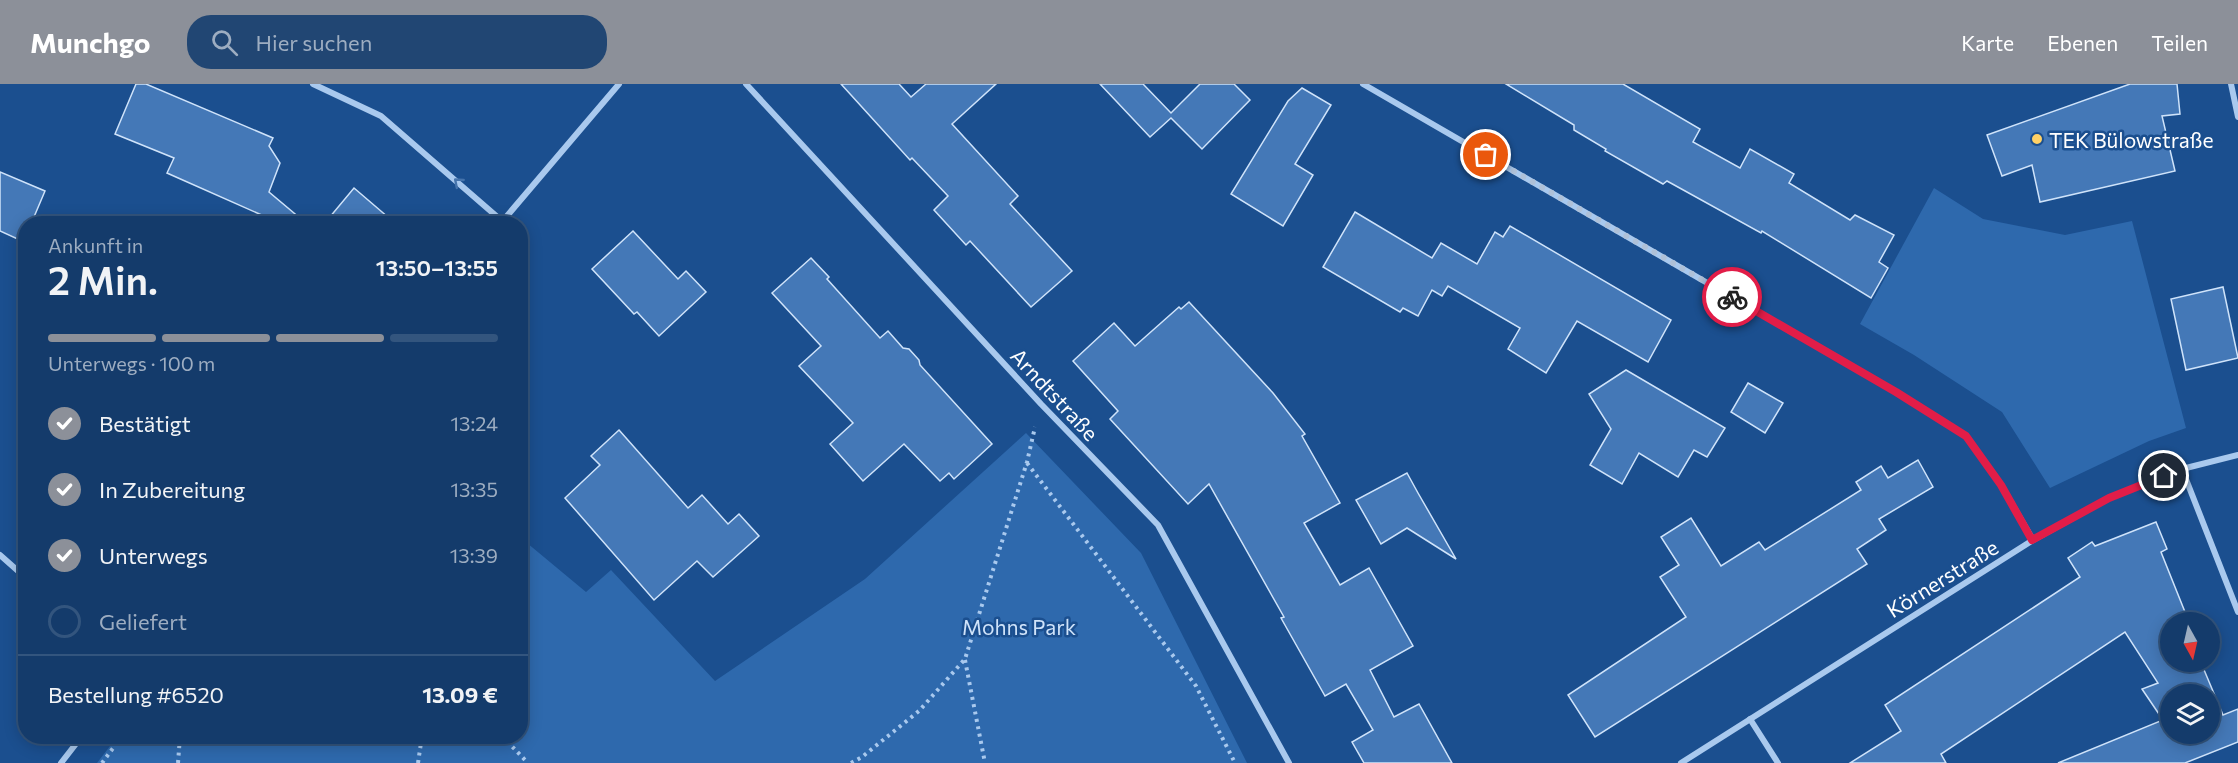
<!DOCTYPE html>
<html lang="de">
<head>
<meta charset="utf-8">
<style>
  :root { --surface:#143b6b; --page:#214673; --text:#f1f3f6; --muted:#9dadc1; --line:#33557e; --accent:#8c9099 }
  body { margin:0; font-family:Commissioner,sans-serif; background:var(--page); color:var(--text); height:100vh; display:flex; flex-direction:column; font-size:22px; white-space:nowrap }
  * { box-sizing:border-box; margin:0 }
  p { font-size:20px; color:var(--muted) }
  .icon { flex:none; width:33px; height:33px; fill:none; stroke:currentColor; stroke-width:2; stroke-linecap:round; stroke-linejoin:round }
  .map { position:relative; flex:1; overflow:hidden }
  .sheet { position:absolute; left:18px; top:132px; width:510px; height:528px; display:flex; flex-direction:column; background:var(--surface); border-radius:24px; box-shadow:0 3px 15px #0003,0 0 0 2px var(--line) }
  .sheet>* { flex:none }
  .needle { width:39px; rotate:172deg }
  .fabs { position:absolute; left:2160px; top:528px; display:grid; gap:12px }
  .fabs a { display:grid; place-items:center; width:60px; height:60px; border-radius:50%; background:var(--surface); box-shadow:0 3px 15px #0003,0 0 0 2px var(--line); font-size:30px }
  .pin { position:absolute; display:grid; place-items:center; width:51px; height:51px; color:#fff; margin:-26px; border:3px solid #fff; border-radius:50%; box-shadow:0 2px 6px #0007 }
  .courier { position:absolute; display:grid; place-items:center; width:60px; height:60px; margin:-30px; border:4px solid #e11d48; border-radius:50%; background:#fff; color:#222; box-shadow:0 2px 8px #0007 }
  .headline em { font-style:normal; font-weight:600 }
  .headline div { display:flex; flex-direction:column-reverse }
  .headline { display:flex; align-items:center; justify-content:space-between; height:102px; padding:0 30px }
  h1 { font-size:39px; font-weight:600; line-height:45px }
  .bar { display:grid; grid-template-columns:repeat(4,1fr); gap:9px 6px; align-content:center; height:72px; padding:0 30px }
  .bar i { height:8px; border-radius:4px; background:var(--line) }
  .bar .current { background:var(--accent) }
  .bar p { grid-column:span 4 }
  .line { display:flex; align-items:center; gap:15px; padding:0 30px; border-top:2px solid var(--line) }
  .line div { flex:1 }
  ol { padding:0 30px; list-style:none }
  li { display:flex; align-items:center; gap:18px; height:66px }
  li p { margin-inline-start:auto }
  li .icon { padding:6px; border-radius:50%; background:var(--accent); color:#fff; stroke-width:4 }
  li:last-child { color:var(--muted) }
  li i { width:33px; height:33px; border:3px solid var(--line); border-radius:50% }
  header { display:flex; align-items:center; gap:36px; box-sizing:border-box; height:84px; padding:0 30px; background:var(--accent); color:#fff }
  header strong { font-size:28px }
  nav { display:flex; gap:33px; margin-inline-start:auto; font-size:21px }
  .search { width:420px; height:54px; background:var(--page); display:flex; align-items:center; gap:15px; box-sizing:border-box; padding:0 21px; border-radius:24px; color:var(--muted); font-size:22px }
  .map>svg:first-child { display:block }
</style>
</head>
<body>
<header>
<strong>Munchgo</strong>
<div class="search"><svg class="icon" aria-label="search" viewBox="0 0 24 24"><circle cx="10" cy="10" r="6"/><path d="M15 15l6 6"/></svg>Hier suchen</div>
<nav><a>Karte</a><a>Ebenen</a><a>Teilen</a></nav>
</header>
<div class="map">
<svg width="2238" height="679" viewBox="0 0 2238 679">
  <rect width="100%" height="100%" fill="#1b4f8f"/>
  <g fill="#2e69ad">
    <path d="M 1934,104 L 1983,135 L 2065,151 L 2132,137 L 2186,344 L 2149,357 L 2050,404 L 2002,328 L 1914,271 L 1860,240 Z"/>
    <path d="M 1026,349 L 1141,469 L 1247,679 L 97,679 L 117,653 L 520,652 L 521,454 L 586,508 L 611,486 L 715,597 L 865,495 Z"/>
  </g>
  <g fill="#4478b7" stroke="#cfe3fa" stroke-width="1.5" fill-rule="evenodd">
    <path d="M 136,0 L 146,0 L 273,54 L 269,62 L 280,79 L 269,108 L 307,140 L 282,140 L 167,89 L 174,74 L 115,50 Z"/>
    <path d="M 841,0 L 899,0 L 911,13 L 926,0 L 996,0 L 952,40 L 1018,112 L 1010,120 L 1072,187 L 1031,223 L 970,157 L 966,161 L 934,126 L 948,112 L 912,74 L 910,76 Z"/>
    <path d="M 1100,0 L 1143,0 L 1171,29 L 1200,0 L 1234,0 L 1250,16 L 1202,65 L 1171,34 L 1150,53 Z"/>
    <path d="M 1506,0 L 1623,0 L 1700,45 L 1693,58 L 1740,84 L 1750,65 L 1794,90 L 1789,99 L 1850,136 L 1855,131 L 1894,151 L 1879,178 L 1888,184 L 1871,214 L 1762,147 L 1761,149 L 1667,97 L 1663,100 L 1605,67 L 1606,65 L 1574,46 L 1574,41 Z"/>
    <path d="M 2130,0 L 2177,0 L 2180,30 L 2162,32 L 2175,87 L 2040,118 L 2032,81 L 2002,92 L 1987,51 Z"/>
    <path d="M 1302,4 L 1331,21 L 1295,80 L 1313,91 L 1283,142 L 1231,110 L 1288,17 Z"/>
    <path d="M 0,88 L 45,107 L 31,140 L 26,140 L 26,147 L 22,157 L 0,147 Z"/>
    <path d="M 354,104 L 396,140 L 324,140 Z"/>
    <path d="M 1355,128 L 1432,174 L 1441,159 L 1477,180 L 1495,148 L 1503,153 L 1510,142 L 1671,236 L 1648,278 L 1577,237 L 1546,289 L 1508,265 L 1520,244 L 1448,202 L 1442,212 L 1432,206 L 1418,232 L 1403,224 L 1400,228 L 1323,183 Z"/>
    <path d="M 633,147 L 678,195 L 686,187 L 706,208 L 659,252 L 637,228 L 634,230 L 592,185 Z"/>
    <path d="M 811,174 L 829,193 L 827,195 L 880,254 L 888,247 L 903,264 L 909,265 L 919,276 L 920,281 L 992,360 L 954,395 L 949,389 L 940,397 L 904,360 L 863,397 L 830,360 L 853,339 L 799,282 L 821,262 L 772,209 Z"/>
    <path d="M 2223,203 L 2238,274 L 2186,286 L 2171,215 Z"/>
    <path d="M 1189,218 L 1273,309 L 1305,350 L 1302,352 L 1340,419 L 1304,439 L 1340,501 L 1369,484 L 1413,562 L 1370,586 L 1394,633 L 1419,620 L 1452,679 L 1364,679 L 1352,658 L 1373,646 L 1346,600 L 1325,612 L 1281,534 L 1284,533 L 1209,400 L 1188,420 L 1110,335 L 1118,327 L 1073,277 L 1114,239 L 1135,262 L 1179,223 L 1181,225 Z"/>
    <path d="M 1626,286 L 1725,344 L 1707,373 L 1694,366 L 1678,393 L 1639,369 L 1622,400 L 1590,381 L 1611,345 L 1589,310 Z"/>
    <path d="M 1748,299 L 1783,319 L 1765,349 L 1731,328 Z"/>
    <path d="M 619,346 L 688,424 L 702,411 L 728,440 L 739,430 L 759,452 L 713,493 L 697,477 L 654,516 L 565,414 L 600,381 L 591,372 Z"/>
    <path d="M 1918,376 L 1933,403 L 1879,435 L 1886,446 L 1857,465 L 1867,480 L 1595,653 L 1568,611 L 1686,533 L 1660,493 L 1679,481 L 1661,453 L 1691,434 L 1721,482 L 1759,458 L 1765,466 L 1861,406 L 1856,398 L 1881,382 L 1888,394 Z"/>
    <path d="M 1407,389 L 1418,409 L 1456,475 L 1407,444 L 1381,460 L 1356,416 Z"/>
    <path d="M 2156,438 L 2167,465 L 2161,468 L 2189,538 L 2170,538 L 2170,578 L 2204,578 L 2205,580 L 2202,581 L 2223,631 L 2238,625 L 2238,658 L 2185,679 L 2058,679 L 2163,636 L 2142,605 L 2158,599 L 2125,548 L 1941,670 L 1946,679 L 1850,679 L 1901,647 L 1885,621 L 2080,493 L 2068,474 L 2092,458 L 2095,462 ZM 2170,610 L 2210,610 L 2210,650 L 2170,650 Z"/>
  </g>
  <g fill="none" stroke-linecap="round" stroke-linejoin="round">
    <g stroke="#a9c9ee" stroke-width="4" stroke-dasharray="3 4.5" stroke-linecap="butt">
      <path d="M 1027,379 L 1196,602 L 1235,679"/>
      <path d="M 965,576 L 985,679"/>
      <path d="M 502,652 L 528,679"/>
      <path d="M 102,679 L 122,652"/>
      <path d="M 178,679 L 180,652"/>
      <path d="M 418,679 L 422,652"/>
      <path d="M 851,679 L 862,673 L 919,627 L 965,575 L 1027,378 L 1035,343"/>
    </g>
    <g stroke="#a9c9ee" stroke-width="6">
      <path d="M 313,0 L 381,32 L 502,137"/>
      <path d="M 746,0 L 1041,320 L 1158,441 L 1289,679"/>
      <path d="M 1363,0 L 1896,308 L 1966,352 L 2001,401 L 2033,456"/>
      <path d="M 2231,0 L 2238,33"/>
      <path d="M 501,139 L 619,0"/>
      <path d="M 2182,385 L 2238,528"/>
      <path d="M 0,471 L 26,494"/>
      <path d="M 1750,635 L 1778,679"/>
      <path d="M 61,679 L 82,652"/>
      <path d="M 1681,679 L 2033,456 L 2109,414 L 2182,385 L 2238,371"/>
    </g>
  </g>
  <defs><path id="oneway-chevron" d="M-2-3.5L2.5 0L-2 3.5" fill="none" stroke-width="1.6" stroke-linecap="round" stroke-linejoin="round" transform="scale(1.5)"/></defs>
  <use stroke="#4674ac" href="#oneway-chevron" transform="translate(458 98) rotate(-139)"/>
  <g fill="none" stroke-linecap="round" stroke-linejoin="round">
    <path stroke="#afc1d8" stroke-width="6" stroke-dasharray="0 10.8" d="M 1486,71 L 1732,213"/>
    <path stroke="#e11d48" stroke-width="8" d="M 1732,213 L 1896,308 L 1966,352 L 2001,401 L 2032,456 L 2109,414 L 2164,392"/>
  </g>
  <circle fill="#ffd166" stroke="#1b4f8f" stroke-width="2" cx="2037" cy="55" r="6"/>
  <g text-anchor="middle" dominant-baseline="central" stroke-width="5" stroke-linejoin="round" paint-order="stroke">
    <g font-size="21" fill="#fff" stroke="#1b4f8f" text-anchor="start">
      <text x="2049" y="55">TEK Bülowstraße</text>
    </g>
    <g font-size="21" fill="#fff" stroke="#1b4f8f">
      <text transform="translate(1055 310) rotate(47)">Arndtstraße</text>
      <text transform="translate(1942 494) rotate(-32)">Körnerstraße</text>
    </g>
    <g font-size="21" fill="#cfe3fa" stroke="#1b4f8f">
      <text x="1019" y="542">Mohns Park</text>
    </g>
  </g>
</svg>
<div class="fabs">
<a><svg class="needle" viewBox="-14 -14 28 28"><path d="M0-13l5 13h-10z" fill="#e53935"/><path d="M0 13l5-13h-10z" fill="#9dadc1"/></svg></a>
<a><svg class="icon" aria-label="layers" viewBox="0 0 24 24"><path d="M12 4l9 5-9 5-9-5zM3 14l9 5 9-5"/></svg></a>
</div>
<div class="pin" style="left:1486px;top:71px;background:#ea580c"><svg class="icon" aria-label="bag" viewBox="0 0 24 24"><path d="M5 8h14l-1 12H6zM9 8a3 3 0 0 1 6 0"/></svg></div>
<div class="pin" style="left:2164px;top:392px;background:#1f2937"><svg class="icon" aria-label="home" viewBox="0 0 24 24"><path d="M3 11l9-7 9 7M6 9v11h12V9"/></svg></div>
<div class="courier" style="left:1732px;top:213px"><svg class="icon" aria-label="bike" viewBox="0 0 24 24"><circle cx="6" cy="16" r="4"/><circle cx="18" cy="16" r="4"/><path d="M6 16l4-8h5l3 8M10 8l3 8H6M13 5h3"/></svg></div>
<section class="sheet">
<div class="headline"><div><h1>2 Min.</h1><p>Ankunft in</p></div><em>13:50–13:55</em></div>
<div class="bar"><i class="current"></i><i class="current"></i><i class="current"></i><i></i><p>Unterwegs · 100 m</p></div>
<ol>
<li><svg class="icon" aria-label="check" viewBox="0 0 24 24"><path d="M5 12l5 5 9-10"/></svg>Bestätigt<p>13:24</p></li>
<li><svg class="icon" aria-label="check" viewBox="0 0 24 24"><path d="M5 12l5 5 9-10"/></svg>In Zubereitung<p>13:35</p></li>
<li><svg class="icon" aria-label="check" viewBox="0 0 24 24"><path d="M5 12l5 5 9-10"/></svg>Unterwegs<p>13:39</p></li>
<li><i></i>Geliefert</li>
</ol>
<div class="line" style="height:78px"><div>Bestellung #6520</div><b>13.09 €</b></div>
</section>
</div>
</body>
</html>
